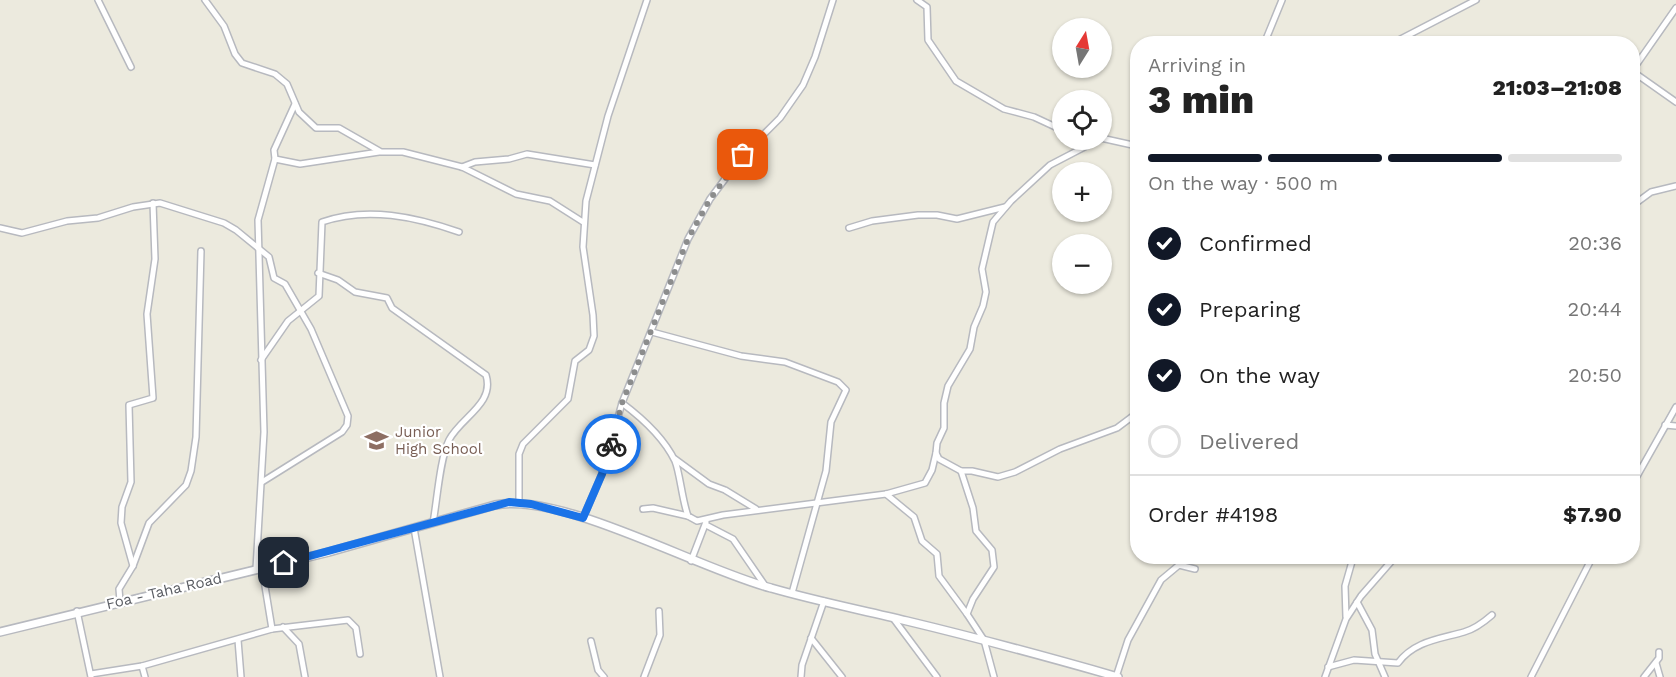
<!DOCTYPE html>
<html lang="en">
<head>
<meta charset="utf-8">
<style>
  :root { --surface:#fff; --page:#f2f2f2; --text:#222; --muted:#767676; --line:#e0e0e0; --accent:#111827 }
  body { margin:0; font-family:"Work Sans",sans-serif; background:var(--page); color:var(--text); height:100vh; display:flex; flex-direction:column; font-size:22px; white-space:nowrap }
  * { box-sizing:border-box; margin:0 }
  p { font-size:20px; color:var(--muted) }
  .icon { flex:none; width:33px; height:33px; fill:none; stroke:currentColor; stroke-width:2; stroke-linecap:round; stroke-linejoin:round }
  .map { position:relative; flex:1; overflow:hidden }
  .panel { position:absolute; left:1130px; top:36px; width:510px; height:528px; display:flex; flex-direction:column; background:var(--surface); border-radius:24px; box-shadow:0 2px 4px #0004 }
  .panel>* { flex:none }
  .needle { width:39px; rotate:11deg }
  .tools { position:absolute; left:1052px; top:18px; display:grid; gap:12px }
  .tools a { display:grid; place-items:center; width:60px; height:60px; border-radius:50%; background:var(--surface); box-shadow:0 2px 4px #0004; font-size:30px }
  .pin { position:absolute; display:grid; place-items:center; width:51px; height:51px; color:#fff; margin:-26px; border-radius:12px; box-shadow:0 3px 9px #0006 }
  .courier { position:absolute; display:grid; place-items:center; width:60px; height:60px; margin:-30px; border:4px solid #1a73e8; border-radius:50%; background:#fff; color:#222; box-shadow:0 2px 8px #0007 }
  .summary em { font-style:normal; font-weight:800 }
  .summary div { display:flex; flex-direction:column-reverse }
  .summary { display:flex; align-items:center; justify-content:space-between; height:102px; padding:0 18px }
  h1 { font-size:39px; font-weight:800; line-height:45px }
  .bar { display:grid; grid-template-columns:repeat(4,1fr); gap:9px 6px; align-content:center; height:72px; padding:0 18px }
  .bar i { height:8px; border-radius:4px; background:var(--line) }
  .bar .on { background:var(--accent) }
  .bar p { grid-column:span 4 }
  .line { display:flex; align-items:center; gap:15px; padding:0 18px; border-top:2px solid var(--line) }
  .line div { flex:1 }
  ol { padding:0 18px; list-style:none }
  li { display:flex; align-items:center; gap:18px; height:66px }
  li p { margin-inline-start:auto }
  li .icon { padding:6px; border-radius:50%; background:var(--accent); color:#fff; stroke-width:4 }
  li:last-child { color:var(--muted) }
  li i { width:33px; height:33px; border:3px solid var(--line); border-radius:50% }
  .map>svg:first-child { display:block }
</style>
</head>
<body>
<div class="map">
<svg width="1676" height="677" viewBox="0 0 1676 677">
  <rect width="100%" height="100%" fill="#eceade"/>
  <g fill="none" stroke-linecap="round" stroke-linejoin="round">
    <defs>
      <g id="minor">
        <path d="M 98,0 L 131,67"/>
        <path d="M 205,0 L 224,26 L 235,54 L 242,63 L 275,74 L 287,84 L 299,112 L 316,128 L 339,128 L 381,152 L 403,152 L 462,167 L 516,194 L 550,201 L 583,222"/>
        <path d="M 917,0 L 927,7 L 928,40 L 956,81 L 1004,109 L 1034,117 L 1062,130"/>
        <path d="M 1676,8 L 1632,71 L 1676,102"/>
        <path d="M 1264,44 L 1282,0"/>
        <path d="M 1391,44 L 1476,0"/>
        <path d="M 1101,138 L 1137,146"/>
        <path d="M 275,159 L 300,164 L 379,152"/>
        <path d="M 462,167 L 475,162 L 509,159 L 527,154 L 595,165"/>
        <path d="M 1632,206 L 1651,192 L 1676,186"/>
        <path d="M 0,228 L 22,233 L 67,221 L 98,218 L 133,207 L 160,203 L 224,223 L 236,230 L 269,257 L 274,278 L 285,284 L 311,329 L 348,416 L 347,425 L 342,432 L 262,482"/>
        <path d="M 849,228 L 872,221 L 918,215 L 937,215 L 957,219 L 1005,207"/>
        <path d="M 318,273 L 338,280 L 355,292 L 387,298 L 392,308 L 486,375 C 495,404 461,417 449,440 C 440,458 437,501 433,523"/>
        <path d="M 652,332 L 741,356 L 785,362 L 838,382 L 846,390 L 831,422 L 826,471 L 792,593"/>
        <path d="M 261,360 L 288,321 L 319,296 L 322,222 C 367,206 416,217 459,232"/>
        <path d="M 622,403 C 642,418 664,438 675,461 C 680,473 682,500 688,516 L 697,521 L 723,515 L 886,494 L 925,483 L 932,470 L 936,453"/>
        <path d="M 1665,425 L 1676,426"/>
        <path d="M 675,459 L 709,484 L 725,490 L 756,509"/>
        <path d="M 961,471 L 972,471 L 998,477 L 1015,472 L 1060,449 L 1117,428 L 1137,413"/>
        <path d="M 1632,485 L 1676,407"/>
        <path d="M 886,494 L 914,517 L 922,541 L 937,554 L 939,576 L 967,614"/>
        <path d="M 519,502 L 519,454 L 523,444 L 568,399 L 575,361 L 589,350 L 594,336 L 593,315 L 583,247 L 586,201 L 608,116 L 647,0"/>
        <path d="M 643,509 L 653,508 L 688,516"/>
        <path d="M 583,518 L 602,474 L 622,403 L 688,239 L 710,199 L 743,155 L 780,118 L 803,85 L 815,57 L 833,0"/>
        <path d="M 706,525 L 733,539 L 766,587"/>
        <path d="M 414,528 L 440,677"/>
        <path d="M 691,561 L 706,522"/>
        <path d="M 133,566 L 121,523 L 122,507 L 131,482 L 129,405 L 153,398 L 147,314 L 155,259 L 153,203"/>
        <path d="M 256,569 L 264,432 L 258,220 L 275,159 L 274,150 L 295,104"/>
        <path d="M 120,601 L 119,589 L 133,566 L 149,523 L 186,485 L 191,471 L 196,437 L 201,251"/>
        <path d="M 1357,602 L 1372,630 L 1375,654 L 1385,677"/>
        <path d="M 77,611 L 91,677"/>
        <path d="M 1346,617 L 1345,586 L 1353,558"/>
        <path d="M 893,618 L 937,677"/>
        <path d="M 283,627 L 299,644 L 305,677"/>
        <path d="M 272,629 L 348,620 L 356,628 L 360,654"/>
        <path d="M 811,638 L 842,677"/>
        <path d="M 238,640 L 241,677"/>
        <path d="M 591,641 L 598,670 L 604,677"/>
        <path d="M 1656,663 L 1660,677"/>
        <path d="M 142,666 L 145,677"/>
        <path d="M 1328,667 L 1354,660 L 1398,663 C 1414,641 1440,639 1464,632 C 1475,629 1484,622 1492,615"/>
        <path d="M 91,674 L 142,666 L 272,629 L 262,568"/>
        <path d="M 644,677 L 660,635 L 659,611"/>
        <path d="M 801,677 L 802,665 L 824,601"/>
        <path d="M 994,677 L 984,640 L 967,614 L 973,599 L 994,567 L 992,550 L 976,531 L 973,508 L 961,471 L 939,459 L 936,453 L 937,443 L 944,428 L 944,403 L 948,386 L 970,349 L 974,327 L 983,306 L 986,292 L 982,269 L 993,222 L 1011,201 L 1050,165 L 1098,140"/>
        <path d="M 1116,677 L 1128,640 L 1161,580 L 1179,565 L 1195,569"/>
        <path d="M 1325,677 L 1346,619 L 1361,596 L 1396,556"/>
        <path d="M 1531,677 L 1593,556"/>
        <path d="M 1644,677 L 1659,658 L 1659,652"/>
      </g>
      <path id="tertiary" d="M 0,632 L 329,552 L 495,505 C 563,492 698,569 771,588 C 816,601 862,610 907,621 C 978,638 1048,657 1118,677"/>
    </defs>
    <use href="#minor" stroke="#b7b9bf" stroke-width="8"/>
    <use href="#tertiary" stroke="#b7b9bf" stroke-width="10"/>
    <use href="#minor" stroke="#fff" stroke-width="5"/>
    <use href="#tertiary" stroke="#fff" stroke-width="7"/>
  </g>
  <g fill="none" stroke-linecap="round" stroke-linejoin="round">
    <path stroke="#8c8d8d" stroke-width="6" stroke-dasharray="0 10.8" d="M 611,444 L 622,403 L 688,239 L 710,199 L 743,155"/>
    <path stroke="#1a73e8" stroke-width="8" d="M 284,563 L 509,502 L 531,504 L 583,518 L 602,474 L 611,444"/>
  </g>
  <defs>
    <symbol id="school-bare" viewBox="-9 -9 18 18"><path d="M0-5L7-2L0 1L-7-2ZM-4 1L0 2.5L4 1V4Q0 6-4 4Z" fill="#8d6e63" stroke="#fff" stroke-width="2.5" paint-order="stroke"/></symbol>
  </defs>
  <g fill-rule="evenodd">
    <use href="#school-bare" x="360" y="424" width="33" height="33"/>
  </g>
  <g text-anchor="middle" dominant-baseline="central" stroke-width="4.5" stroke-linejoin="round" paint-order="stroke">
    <g font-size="15" fill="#785e54" stroke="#fff" text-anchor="start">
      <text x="395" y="432">Junior<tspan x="395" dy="17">High School</tspan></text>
    </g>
    <g font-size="15" fill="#585b61" stroke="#fff">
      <text transform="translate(164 591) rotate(-13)">Foa - Taha Road</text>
    </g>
  </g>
</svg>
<div class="tools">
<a><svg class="needle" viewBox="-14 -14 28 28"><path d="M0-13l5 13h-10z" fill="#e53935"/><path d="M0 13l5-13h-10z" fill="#767676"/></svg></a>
<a><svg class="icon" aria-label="locate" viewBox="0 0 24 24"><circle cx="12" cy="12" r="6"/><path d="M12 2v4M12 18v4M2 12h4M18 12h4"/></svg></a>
<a>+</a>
<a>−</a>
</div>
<div class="pin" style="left:743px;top:155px;background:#ea580c"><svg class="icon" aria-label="bag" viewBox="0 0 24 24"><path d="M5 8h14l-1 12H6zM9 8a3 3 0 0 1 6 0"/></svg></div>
<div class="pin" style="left:284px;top:563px;background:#1f2937"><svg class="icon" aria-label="home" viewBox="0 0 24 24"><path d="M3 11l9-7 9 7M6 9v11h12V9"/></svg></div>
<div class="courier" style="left:611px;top:444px"><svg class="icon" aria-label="bike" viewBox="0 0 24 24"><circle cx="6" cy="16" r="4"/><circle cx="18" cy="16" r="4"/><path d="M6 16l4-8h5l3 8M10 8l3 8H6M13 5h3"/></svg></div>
<section class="panel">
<div class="summary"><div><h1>3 min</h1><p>Arriving in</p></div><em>21:03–21:08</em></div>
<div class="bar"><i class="on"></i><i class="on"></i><i class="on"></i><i></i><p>On the way · 500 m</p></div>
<ol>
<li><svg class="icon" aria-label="check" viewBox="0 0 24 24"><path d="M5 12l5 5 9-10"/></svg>Confirmed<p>20:36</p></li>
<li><svg class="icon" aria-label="check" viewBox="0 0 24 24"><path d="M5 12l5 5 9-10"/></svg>Preparing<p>20:44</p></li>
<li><svg class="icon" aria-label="check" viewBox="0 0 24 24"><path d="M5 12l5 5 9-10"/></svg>On the way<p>20:50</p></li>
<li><i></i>Delivered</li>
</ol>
<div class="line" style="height:78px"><div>Order #4198</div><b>$7.90</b></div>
</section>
</div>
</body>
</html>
